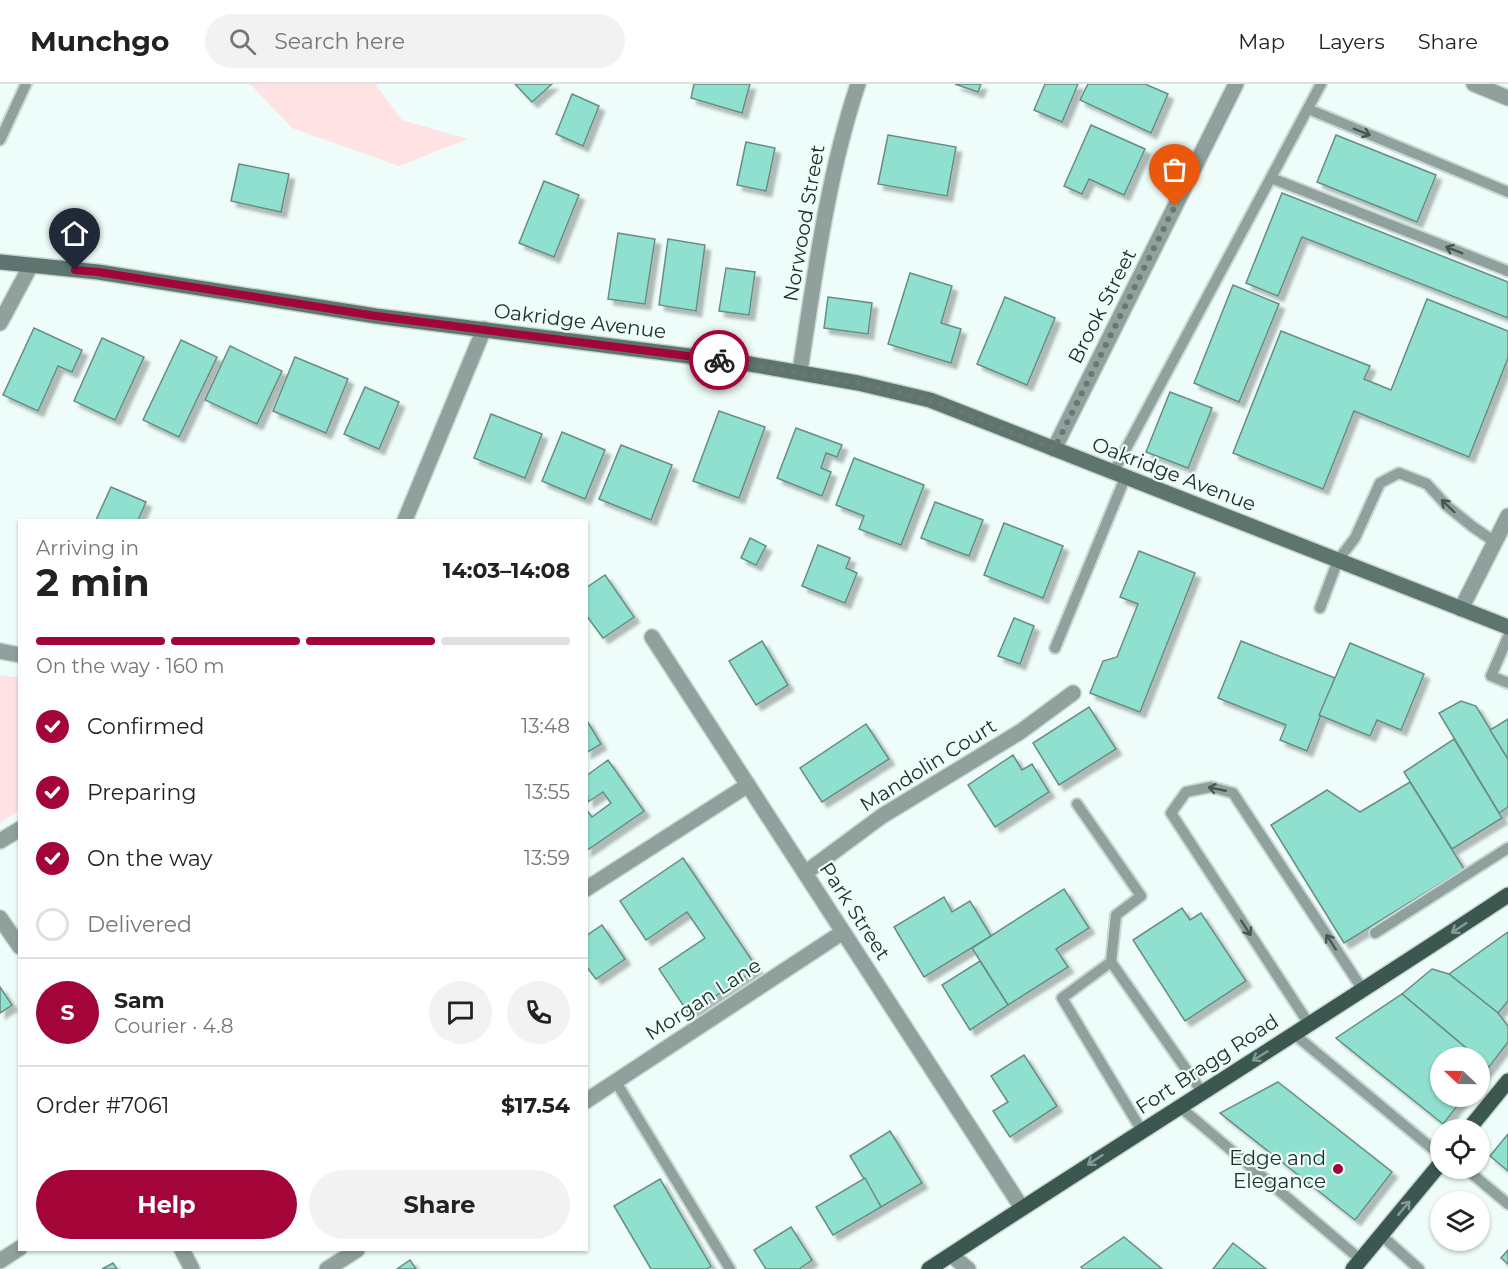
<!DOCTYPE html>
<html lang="en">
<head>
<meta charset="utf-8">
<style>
  :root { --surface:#fff; --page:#f2f2f2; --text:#222; --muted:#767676; --line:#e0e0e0; --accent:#a30539 }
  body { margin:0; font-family:Montserrat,sans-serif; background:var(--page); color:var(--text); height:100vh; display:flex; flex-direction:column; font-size:22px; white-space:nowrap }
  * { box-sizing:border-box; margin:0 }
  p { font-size:20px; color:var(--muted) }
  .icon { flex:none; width:33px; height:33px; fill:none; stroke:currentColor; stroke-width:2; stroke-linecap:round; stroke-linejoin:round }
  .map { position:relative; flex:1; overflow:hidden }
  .drawer { position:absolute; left:18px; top:435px; width:570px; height:732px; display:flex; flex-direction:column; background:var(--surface); border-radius:0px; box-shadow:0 2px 4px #0004 }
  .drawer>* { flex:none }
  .needle { width:39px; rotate:292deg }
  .tools { position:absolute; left:1430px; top:963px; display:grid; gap:12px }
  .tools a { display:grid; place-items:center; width:60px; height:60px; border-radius:50%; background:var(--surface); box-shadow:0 2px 4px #0004; font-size:30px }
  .pin { position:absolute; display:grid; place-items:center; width:51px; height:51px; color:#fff; margin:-62px -26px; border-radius:50% 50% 50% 0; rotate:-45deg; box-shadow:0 0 6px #0007 }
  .pin .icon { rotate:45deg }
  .courier { position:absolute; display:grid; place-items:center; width:60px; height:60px; margin:-30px; border:4px solid #a30539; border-radius:50%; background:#fff; color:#222; box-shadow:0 2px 8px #0007 }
  .overview em { font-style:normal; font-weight:700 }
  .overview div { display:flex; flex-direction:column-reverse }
  .overview { display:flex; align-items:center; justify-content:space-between; height:102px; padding:0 18px }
  h1 { font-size:39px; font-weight:700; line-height:45px }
  .bar { display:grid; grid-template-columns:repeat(4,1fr); gap:9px 6px; align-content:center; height:72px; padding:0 18px }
  .bar i { height:8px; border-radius:4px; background:var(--line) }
  .bar .on { background:var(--accent) }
  .bar p { grid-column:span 4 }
  .line { display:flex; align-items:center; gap:15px; padding:0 18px; border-top:2px solid var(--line) }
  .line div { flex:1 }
  .round { display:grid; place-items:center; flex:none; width:63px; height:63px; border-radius:32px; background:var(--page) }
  ol { padding:0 18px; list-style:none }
  li { display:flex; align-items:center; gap:18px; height:66px }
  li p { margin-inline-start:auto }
  li .icon { padding:6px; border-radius:50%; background:var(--accent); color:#fff; stroke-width:4 }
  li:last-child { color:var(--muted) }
  li i { width:33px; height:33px; border:3px solid var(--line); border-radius:50% }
  .action { display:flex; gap:12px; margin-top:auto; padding:12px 18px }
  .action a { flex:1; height:69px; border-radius:36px; background:var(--accent); color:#fff; font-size:24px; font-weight:700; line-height:69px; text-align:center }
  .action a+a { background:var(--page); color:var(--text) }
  header { display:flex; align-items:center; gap:36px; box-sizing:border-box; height:84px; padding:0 30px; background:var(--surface); border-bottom:2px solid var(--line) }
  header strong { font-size:28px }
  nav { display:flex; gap:33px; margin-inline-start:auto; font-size:21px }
  .search { width:420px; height:54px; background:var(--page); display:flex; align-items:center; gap:15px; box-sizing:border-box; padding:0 21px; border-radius:33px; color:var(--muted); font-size:22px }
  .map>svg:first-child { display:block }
</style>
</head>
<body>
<header>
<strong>Munchgo</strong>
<div class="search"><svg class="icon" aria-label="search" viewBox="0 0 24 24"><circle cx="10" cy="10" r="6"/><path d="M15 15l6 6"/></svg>Search here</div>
<nav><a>Map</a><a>Layers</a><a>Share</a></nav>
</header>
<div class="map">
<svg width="1508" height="1185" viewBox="0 0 1508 1185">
  <defs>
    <filter id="shadow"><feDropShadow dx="5.5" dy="5.5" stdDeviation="1.5" flood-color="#0004"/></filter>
  </defs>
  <rect width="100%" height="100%" fill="#eefdf9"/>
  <g fill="#ffe2e4">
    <path d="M 250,0 L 375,0 L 402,36 L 468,55 L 399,82 L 292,44 Z"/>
    <path d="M 0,591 L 20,594 L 19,726 L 0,739 Z"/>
  </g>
  <g fill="#8fe0ce" stroke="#698d84" stroke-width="1.5" filter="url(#shadow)">
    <path d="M 515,0 L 552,0 L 532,18 Z"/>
    <path d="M 694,0 L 750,0 L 742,29 L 691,14 Z"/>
    <path d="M 955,0 L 981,0 L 978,8 Z"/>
    <path d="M 1045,0 L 1078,0 L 1062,38 L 1034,26 Z"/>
    <path d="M 1088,0 L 1145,0 L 1168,10 L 1151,49 L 1080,16 Z"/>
    <path d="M 572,10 L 599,22 L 583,62 L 556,50 Z"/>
    <path d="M 1091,41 L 1145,65 L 1124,111 L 1089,95 L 1082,110 L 1064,102 Z"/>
    <path d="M 888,51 L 956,63 L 947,112 L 878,100 Z"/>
    <path d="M 1336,51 L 1436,91 L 1417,138 L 1317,98 Z"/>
    <path d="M 746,58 L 775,64 L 766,107 L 737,101 Z"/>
    <path d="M 239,80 L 289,90 L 281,128 L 231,117 Z"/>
    <path d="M 544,97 L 579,111 L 554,173 L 519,159 Z"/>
    <path d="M 1282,109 L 1508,198 L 1508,234 L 1302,153 L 1278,212 L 1246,199 Z"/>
    <path d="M 618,149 L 655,155 L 645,220 L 608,215 Z"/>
    <path d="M 668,155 L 705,161 L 696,227 L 659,221 Z"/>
    <path d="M 726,184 L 755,188 L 749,231 L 719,227 Z"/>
    <path d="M 910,189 L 952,202 L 941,239 L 961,245 L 951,279 L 888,260 Z"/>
    <path d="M 1233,201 L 1279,220 L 1239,318 L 1194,299 Z"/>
    <path d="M 828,213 L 872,219 L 868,250 L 824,244 Z"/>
    <path d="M 1005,213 L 1055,234 L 1027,301 L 977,280 Z"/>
    <path d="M 1427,215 L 1508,247 L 1508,274 L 1469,373 L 1354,327 L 1323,405 L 1233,369 L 1281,247 L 1370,282 L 1364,295 L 1391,306 Z"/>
    <path d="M 34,244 L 82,266 L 72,288 L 58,282 L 38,327 L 3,311 Z"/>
    <path d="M 102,254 L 144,273 L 115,336 L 74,317 Z"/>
    <path d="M 181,256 L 217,273 L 179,353 L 143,336 Z"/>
    <path d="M 230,262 L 282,287 L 257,340 L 205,316 Z"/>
    <path d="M 295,273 L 348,295 L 326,349 L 273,327 Z"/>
    <path d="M 365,303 L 399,318 L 379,365 L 344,350 Z"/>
    <path d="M 1170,308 L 1212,324 L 1188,384 L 1146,368 Z"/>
    <path d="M 719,327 L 765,343 L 739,414 L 693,397 Z"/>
    <path d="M 491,330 L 542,350 L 525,394 L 474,374 Z"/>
    <path d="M 796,344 L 842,361 L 837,373 L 826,369 L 821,384 L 831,388 L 822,412 L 777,394 Z"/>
    <path d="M 562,348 L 605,366 L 585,415 L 542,397 Z"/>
    <path d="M 621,361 L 672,381 L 651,436 L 599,415 Z"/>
    <path d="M 854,374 L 924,401 L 901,461 L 859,445 L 864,432 L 836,421 Z"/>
    <path d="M 111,403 L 146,418 L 138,436 L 96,436 Z"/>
    <path d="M 935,418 L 983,436 L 969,472 L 921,454 Z"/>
    <path d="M 1004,439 L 1063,462 L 1043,514 L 984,491 Z"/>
    <path d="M 750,454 L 766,462 L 756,481 L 741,474 Z"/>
    <path d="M 818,461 L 850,474 L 846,484 L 857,489 L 845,519 L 802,502 Z"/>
    <path d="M 1139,467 L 1195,489 L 1140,628 L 1090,609 L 1103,577 L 1117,573 L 1138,520 L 1120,513 Z"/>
    <path d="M 605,491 L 634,533 L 603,554 L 586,531 L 586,504 Z"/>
    <path d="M 1014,534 L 1034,542 L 1020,580 L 998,572 Z"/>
    <path d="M 762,557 L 788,601 L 756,621 L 729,577 Z"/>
    <path d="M 1241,557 L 1335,594 L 1307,667 L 1280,656 L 1286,641 L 1218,614 Z"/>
    <path d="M 1350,559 L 1424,590 L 1401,646 L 1377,636 L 1370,652 L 1319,631 Z"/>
    <path d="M 1461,617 L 1476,622 L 1508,675 L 1508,723 L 1499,729 L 1439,629 Z"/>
    <path d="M 1089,623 L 1116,665 L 1059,701 L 1033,659 Z"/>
    <path d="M 586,635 L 601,660 L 586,669 Z"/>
    <path d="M 1508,635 L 1508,675 L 1490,646 Z"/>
    <path d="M 866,640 L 889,675 L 822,718 L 800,684 Z"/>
    <path d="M 1454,655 L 1502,734 L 1452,765 L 1404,688 Z"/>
    <path d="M 1013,671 L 1022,686 L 1032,680 L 1049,708 L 995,743 L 968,701 Z"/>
    <path d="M 608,676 L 644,727 L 586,767 L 586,725 L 592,733 L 611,719 L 603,708 L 588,718 L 586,692 Z"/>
    <path d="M 1410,698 L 1464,785 L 1344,859 L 1271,741 L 1327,706 L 1360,728 Z"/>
    <path d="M 683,774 L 757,884 L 689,930 L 659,885 L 705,854 L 687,828 L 646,856 L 620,817 Z"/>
    <path d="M 1064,805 L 1089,844 L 1056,865 L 1068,883 L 1008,921 L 972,864 Z"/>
    <path d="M 944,813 L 952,828 L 970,817 L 991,852 L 924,893 L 894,843 Z"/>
    <path d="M 1182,824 L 1190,836 L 1201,829 L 1246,897 L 1185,937 L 1133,856 Z"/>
    <path d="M 602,841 L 625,875 L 596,895 L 586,882 L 586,852 Z"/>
    <path d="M 1508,848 L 1508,917 L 1498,929 L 1449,890 Z"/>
    <path d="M 980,877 L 1008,921 L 970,946 L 942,901 Z"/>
    <path d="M 1432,885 L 1449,890 L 1498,929 L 1508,942 L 1508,958 L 1489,983 L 1402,910 Z"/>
    <path d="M 0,903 L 12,921 L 0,929 Z"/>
    <path d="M 1402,910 L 1478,974 L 1440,974 L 1440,1012 L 1465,1012 L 1443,1040 L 1336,954 Z"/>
    <path d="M 1024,971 L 1057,1022 L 1010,1053 L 993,1027 L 1008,1018 L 991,992 Z"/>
    <path d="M 1479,974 L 1489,983 L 1479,995 Z"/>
    <path d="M 1278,998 L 1392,1088 L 1355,1136 L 1220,1029 Z"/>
    <path d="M 890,1047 L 922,1099 L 881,1123 L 850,1072 Z"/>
    <path d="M 1508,1050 L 1508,1087 L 1490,1072 Z"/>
    <path d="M 865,1094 L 881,1123 L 833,1151 L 816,1123 Z"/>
    <path d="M 660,1095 L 711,1182 L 707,1185 L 651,1185 L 614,1122 Z"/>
    <path d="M 791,1143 L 812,1176 L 799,1185 L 766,1185 L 754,1166 Z"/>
    <path d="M 1124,1153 L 1162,1185 L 1083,1185 L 1081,1183 Z"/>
    <path d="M 1233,1159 L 1266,1185 L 1213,1185 Z"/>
    <path d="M 1508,1166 L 1508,1180 L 1501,1174 Z"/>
    <path d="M 410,1176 L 416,1185 L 397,1185 Z"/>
    <path d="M 113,1179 L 117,1185 L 102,1185 Z"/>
  </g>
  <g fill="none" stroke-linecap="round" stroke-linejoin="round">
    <defs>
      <g id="lane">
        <path d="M 1308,25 L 1508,108"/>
        <path d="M 0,56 L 26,0"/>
        <path d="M 1271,94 L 1508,187"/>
        <path d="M 1113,389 L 1321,0"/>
        <path d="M 1320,524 L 1338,476 L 1355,454 L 1380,399 L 1399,389 L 1427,400 L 1447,422 L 1473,443 L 1495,458"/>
        <path d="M 1508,553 L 1491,592 L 1508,599"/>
        <path d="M 1055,564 L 1125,394"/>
        <path d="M 1077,720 L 1141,812 L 1116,831 L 1111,878 L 1062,914 L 1142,1047"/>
        <path d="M 1375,849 L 1508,764"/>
        <path d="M 1111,878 L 1202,1008"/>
        <path d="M 1309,940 L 1171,729 L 1186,708 L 1211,703 L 1233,709 L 1363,906"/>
        <path d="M 1294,950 L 1440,1071"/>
        <path d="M 616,998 L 730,1185"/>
        <path d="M 1180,1023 L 1361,1176"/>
        <path d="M 1465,1084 L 1508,1120"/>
        <path d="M 1381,1151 L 1419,1185"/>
      </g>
      <g id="street">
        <path d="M 1474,0 L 1508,14"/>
        <path d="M 0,239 L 30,183"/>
        <path d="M 800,287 C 815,190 827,94 858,0"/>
        <path d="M 1054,365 L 1236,0"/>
        <path d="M 405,436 L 484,245"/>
        <path d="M 1461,525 L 1508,432"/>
        <path d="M 652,553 L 1022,1124"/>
        <path d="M 0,567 L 20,571"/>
        <path d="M 0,757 L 20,745"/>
        <path d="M 805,789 L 882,732 L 1020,648 L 1073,609"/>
        <path d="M 586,805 L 748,701"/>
        <path d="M 0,834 L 20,863"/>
        <path d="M 586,1017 L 843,848"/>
        <path d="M 182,1166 L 192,1185"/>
        <path d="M 951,1171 L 968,1185"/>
        <path d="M 0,1177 L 20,1164"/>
        <path d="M 327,1185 L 357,1166"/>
      </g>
      <path id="secondary" d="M 0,178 L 98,188 L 376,232 L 744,279 L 858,299 L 930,316 L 1508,543"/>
      <g id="primary">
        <path d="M 1468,1046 L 1508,997"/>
        <path d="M 929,1185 C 1121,1059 1316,938 1508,811"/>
        <path d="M 1353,1185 L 1440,1080"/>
      </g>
    </defs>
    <use href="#lane" stroke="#c9d8d4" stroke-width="14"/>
    <use href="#street" stroke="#c9d8d4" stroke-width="18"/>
    <use href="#secondary" stroke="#c9d8d4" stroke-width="18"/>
    <use href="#primary" stroke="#c9d8d4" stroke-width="18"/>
    <use href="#lane" stroke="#90a09c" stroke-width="10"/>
    <use href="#street" stroke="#90a09c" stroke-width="15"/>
    <use href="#secondary" stroke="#5e756f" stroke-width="15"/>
    <use href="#primary" stroke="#3b5750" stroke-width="15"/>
  </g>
  <defs><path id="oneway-shaft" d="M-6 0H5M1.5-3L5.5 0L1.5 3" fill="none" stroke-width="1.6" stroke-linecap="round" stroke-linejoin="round" transform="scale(1.5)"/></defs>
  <g stroke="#475753">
    <use href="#oneway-shaft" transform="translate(1362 48) rotate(22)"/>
    <use href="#oneway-shaft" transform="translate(1454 166) rotate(-158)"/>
    <use href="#oneway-shaft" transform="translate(1448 422) rotate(-136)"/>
    <use href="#oneway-shaft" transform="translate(1217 705) rotate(-169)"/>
    <use href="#oneway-shaft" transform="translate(1246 844) rotate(57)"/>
    <use href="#oneway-shaft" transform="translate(1331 858) rotate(-123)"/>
  </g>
  <g stroke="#839994">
    <use href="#oneway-shaft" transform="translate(1459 844) rotate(147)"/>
    <use href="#oneway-shaft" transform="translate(1260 972) rotate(148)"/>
    <use href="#oneway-shaft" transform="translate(1095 1076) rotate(147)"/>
    <use href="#oneway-shaft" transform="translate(1404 1124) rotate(-50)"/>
  </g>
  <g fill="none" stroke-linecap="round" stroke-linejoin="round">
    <path stroke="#687773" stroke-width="6" stroke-dasharray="0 10.8" d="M 719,276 L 858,299 L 930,316 L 1054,365 L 1175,122"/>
    <path stroke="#a30539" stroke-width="8" d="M 75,186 L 98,188 L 376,232 L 719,276"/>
  </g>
  <circle fill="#a30539" stroke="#eefdf9" stroke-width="2" cx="1338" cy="1085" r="6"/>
  <g text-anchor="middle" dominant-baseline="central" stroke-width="4.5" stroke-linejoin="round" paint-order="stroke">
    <g font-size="20" fill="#202f2b" stroke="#eefdf9">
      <text transform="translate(804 139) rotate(-80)">Norwood Street</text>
      <text transform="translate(1102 222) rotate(-63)">Brook Street</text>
      <text transform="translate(580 237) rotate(7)">Oakridge Avenue</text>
      <text transform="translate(1174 390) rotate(21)">Oakridge Avenue</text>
      <text transform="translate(928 681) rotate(-32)">Mandolin Court</text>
      <text transform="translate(855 827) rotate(57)">Park Street</text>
      <text transform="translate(703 915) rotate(-33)">Morgan Lane</text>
      <text transform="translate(1207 980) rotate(-33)">Fort Bragg Road</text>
    </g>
    <g font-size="20" fill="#202f2b" stroke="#eefdf9" text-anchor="end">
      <text x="1326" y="1074">Edge and<tspan x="1326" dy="23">Elegance</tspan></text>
    </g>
  </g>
</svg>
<div class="tools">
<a><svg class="needle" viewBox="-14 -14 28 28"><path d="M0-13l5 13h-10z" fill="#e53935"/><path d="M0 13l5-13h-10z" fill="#767676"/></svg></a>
<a><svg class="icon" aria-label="locate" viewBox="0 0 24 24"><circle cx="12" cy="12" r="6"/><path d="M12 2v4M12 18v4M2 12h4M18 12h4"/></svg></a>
<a><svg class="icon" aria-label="layers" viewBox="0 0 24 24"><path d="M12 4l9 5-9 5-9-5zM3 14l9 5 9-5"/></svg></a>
</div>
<div class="pin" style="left:1175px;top:122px;background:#ea580c"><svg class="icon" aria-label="bag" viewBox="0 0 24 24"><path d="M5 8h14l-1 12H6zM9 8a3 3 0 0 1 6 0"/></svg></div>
<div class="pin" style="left:75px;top:186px;background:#1f2937"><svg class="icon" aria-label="home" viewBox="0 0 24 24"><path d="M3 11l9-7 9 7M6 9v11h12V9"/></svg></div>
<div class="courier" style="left:719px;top:276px"><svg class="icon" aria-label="bike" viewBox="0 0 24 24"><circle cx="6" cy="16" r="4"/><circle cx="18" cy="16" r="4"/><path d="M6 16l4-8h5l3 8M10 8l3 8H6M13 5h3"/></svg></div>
<section class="drawer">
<div class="overview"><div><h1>2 min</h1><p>Arriving in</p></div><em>14:03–14:08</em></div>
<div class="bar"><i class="on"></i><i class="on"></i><i class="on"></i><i></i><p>On the way · 160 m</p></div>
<ol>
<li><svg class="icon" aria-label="check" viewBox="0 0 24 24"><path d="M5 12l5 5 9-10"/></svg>Confirmed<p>13:48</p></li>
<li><svg class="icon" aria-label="check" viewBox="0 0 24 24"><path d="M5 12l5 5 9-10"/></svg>Preparing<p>13:55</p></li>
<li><svg class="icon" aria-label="check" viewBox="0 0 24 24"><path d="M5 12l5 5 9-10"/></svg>On the way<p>13:59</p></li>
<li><i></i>Delivered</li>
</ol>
<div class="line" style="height:108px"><b class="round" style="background:var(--accent);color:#fff">S</b><div><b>Sam</b><p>Courier · 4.8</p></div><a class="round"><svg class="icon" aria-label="chat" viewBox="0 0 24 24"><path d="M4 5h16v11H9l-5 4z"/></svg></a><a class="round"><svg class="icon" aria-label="phone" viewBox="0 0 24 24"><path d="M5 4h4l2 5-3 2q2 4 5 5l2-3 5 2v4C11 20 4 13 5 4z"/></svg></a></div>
<div class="line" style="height:78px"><div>Order #7061</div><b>$17.54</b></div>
<div class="action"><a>Help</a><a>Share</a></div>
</section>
</div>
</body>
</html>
